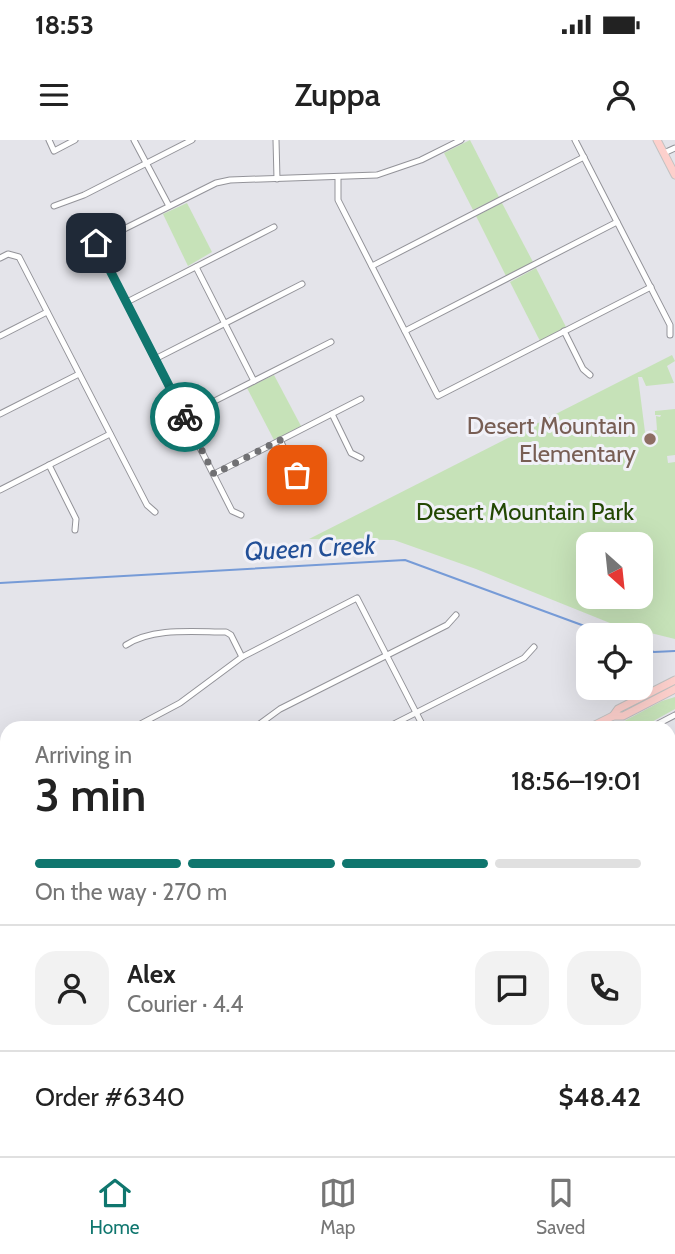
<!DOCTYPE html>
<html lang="en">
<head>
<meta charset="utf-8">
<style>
  :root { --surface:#fff; --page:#f2f2f2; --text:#222; --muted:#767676; --line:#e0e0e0; --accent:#0f766e }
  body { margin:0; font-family:Cabin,sans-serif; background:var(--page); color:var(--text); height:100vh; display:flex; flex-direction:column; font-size:26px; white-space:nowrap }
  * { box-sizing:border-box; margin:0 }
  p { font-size:23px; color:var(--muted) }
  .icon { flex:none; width:38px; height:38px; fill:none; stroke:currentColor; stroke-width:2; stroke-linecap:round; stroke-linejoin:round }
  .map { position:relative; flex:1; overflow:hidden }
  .sheet { position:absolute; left:0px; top:581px; width:676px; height:436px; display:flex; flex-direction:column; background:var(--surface); border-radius:21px 21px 0 0; box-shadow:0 7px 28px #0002 }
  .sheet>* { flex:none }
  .needle { width:46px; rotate:153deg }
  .controls { position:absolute; left:576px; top:392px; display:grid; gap:14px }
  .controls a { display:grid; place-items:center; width:77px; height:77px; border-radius:14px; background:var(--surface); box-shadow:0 7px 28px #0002; font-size:35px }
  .pin { position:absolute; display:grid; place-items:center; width:60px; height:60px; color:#fff; margin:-30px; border-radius:14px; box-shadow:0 4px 10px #0006 }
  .courier { position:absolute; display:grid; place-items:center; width:70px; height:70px; margin:-35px; border:5px solid #0f766e; border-radius:50%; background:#fff; color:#222; box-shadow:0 2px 9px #0007 }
  .headline em { font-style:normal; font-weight:600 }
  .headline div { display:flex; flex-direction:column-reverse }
  .headline { display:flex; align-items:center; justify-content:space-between; height:119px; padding:0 35px }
  h1 { font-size:46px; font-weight:600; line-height:52px }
  .bar { display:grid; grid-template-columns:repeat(4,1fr); gap:10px 7px; align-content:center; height:84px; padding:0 35px }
  .bar i { height:9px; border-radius:5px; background:var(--line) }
  .bar .active { background:var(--accent) }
  .bar p { grid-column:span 4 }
  .line { display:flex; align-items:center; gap:18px; padding:0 35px; border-top:2px solid var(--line) }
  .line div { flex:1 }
  .round { display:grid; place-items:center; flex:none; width:74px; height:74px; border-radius:21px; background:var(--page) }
  .status { display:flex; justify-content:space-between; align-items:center; height:49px; padding:0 35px; background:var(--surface); direction:ltr }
  .status svg { height:19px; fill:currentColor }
  header { display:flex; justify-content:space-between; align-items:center; height:91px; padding:0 35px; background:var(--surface); font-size:32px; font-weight:600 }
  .tab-bar { display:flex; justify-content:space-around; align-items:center; height:98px; border-top:2px solid var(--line); background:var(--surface); font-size:19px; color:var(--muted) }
  .tab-bar a { display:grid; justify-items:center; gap:4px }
  .tab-bar .active { color:var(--accent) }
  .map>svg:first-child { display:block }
</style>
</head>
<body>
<div class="status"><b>18:53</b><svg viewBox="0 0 49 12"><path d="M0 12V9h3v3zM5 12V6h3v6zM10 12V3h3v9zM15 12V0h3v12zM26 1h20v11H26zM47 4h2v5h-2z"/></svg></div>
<header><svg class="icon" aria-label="menu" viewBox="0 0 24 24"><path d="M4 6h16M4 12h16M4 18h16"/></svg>Zuppa<svg class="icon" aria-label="person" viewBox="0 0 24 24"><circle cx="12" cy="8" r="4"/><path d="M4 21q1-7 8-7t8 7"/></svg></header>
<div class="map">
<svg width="675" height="1016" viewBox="0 0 675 1016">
  <rect width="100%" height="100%" fill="#e4e4ea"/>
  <g fill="#c6e2b8" fill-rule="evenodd">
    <path d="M 470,0 L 499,57 L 473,70 L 444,13 Z"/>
    <path d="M 187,63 L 212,112 L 188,126 L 163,74 Z"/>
    <path d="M 502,63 L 533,122 L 506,136 L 476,76 Z"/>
    <path d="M 536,128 L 566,187 L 540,201 L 510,142 Z"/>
    <path d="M 672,215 L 675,221 L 667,226 L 674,243 L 646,246 L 642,237 L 638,237 L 645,292 L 657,290 L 656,276 L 660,277 L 661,275 L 655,275 L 655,271 L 675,269 L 675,315 L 667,316 L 668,323 L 675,322 L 675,499 L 610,483 L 476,429 L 394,400 L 309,399 ZM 588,404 L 640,404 L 640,457 L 588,457 Z"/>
    <path d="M 274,235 L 301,286 L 274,300 L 247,248 Z"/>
    <path d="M 675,557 L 675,569 L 641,588 L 611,588 L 662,561 Z"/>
    <path d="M 675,684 L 675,842 L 669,846 L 668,686 Z"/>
    <path d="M 466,1010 L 523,1010 L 526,1016 L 453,1016 Z"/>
  </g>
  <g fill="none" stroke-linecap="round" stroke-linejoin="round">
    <g stroke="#769bd7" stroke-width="2">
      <path d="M 0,443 L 405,420 L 609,495"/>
      <path d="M 640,507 L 654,512 L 675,511"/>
    </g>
    <defs>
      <g id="minor">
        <path d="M 49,0 L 54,11 L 75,0"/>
        <path d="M 134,0 L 169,66"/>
        <path d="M 276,0 L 277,39"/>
        <path d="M 575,0 L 670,185 L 670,195"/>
        <path d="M 664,13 L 675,8"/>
        <path d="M 338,38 L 338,60 L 438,256 L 651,147"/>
        <path d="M 54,66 L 84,55 L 192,0"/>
        <path d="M 0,118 L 8,114 L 19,117 L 147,365 L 155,372"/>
        <path d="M 372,126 L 584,17"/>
        <path d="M 196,127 L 254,241"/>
        <path d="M 127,162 L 274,87"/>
        <path d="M 405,191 L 617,82"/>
        <path d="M 564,191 L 583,229 L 590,235"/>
        <path d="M 0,196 L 47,172"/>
        <path d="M 155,219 L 302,144"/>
        <path d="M 0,274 L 79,234"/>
        <path d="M 332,274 L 351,313 L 361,318"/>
        <path d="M 185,276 L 331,202"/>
        <path d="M 280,300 L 297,335 L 307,342"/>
        <path d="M 49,325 L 76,379 L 75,390"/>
        <path d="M 214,334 L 361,259"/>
        <path d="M 0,350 L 110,294"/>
        <path d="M 241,375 L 232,371 L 96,103 L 216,43 L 230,40 L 377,35 L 421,20 L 461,0"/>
        <path d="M 126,505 C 153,487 195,492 226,492 L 231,495 L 242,517"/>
        <path d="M 133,588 L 180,563 L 242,517 L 357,458 L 424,588"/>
        <path d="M 254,588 L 280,569 L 447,485 L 456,475"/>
        <path d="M 386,588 L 524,518 L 534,507"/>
        <path d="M 650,588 L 675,575"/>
        <path d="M 668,647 L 675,661"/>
        <path d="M 668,684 L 675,681"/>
        <path d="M 668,883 L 675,879"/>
        <path d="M 668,905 L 675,912"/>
        <path d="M 668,954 L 675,951"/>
        <path d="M 564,1010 L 567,1016"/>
        <path d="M 437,1016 L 449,1010"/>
      </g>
      <g id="major">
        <path d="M 657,0 L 675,35"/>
        <path d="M 613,576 L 618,569 L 675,540"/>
        <path d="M 589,588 L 613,576 L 623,576 L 675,549"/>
        <path d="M 0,783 L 7,796"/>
        <path d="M 0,808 L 7,822"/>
        <path d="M 0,878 L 7,874"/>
        <path d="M 0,887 L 7,884"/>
        <path d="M 103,1010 L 107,1016"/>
        <path d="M 118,1010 L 121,1016"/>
      </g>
    </defs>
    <use href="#minor" stroke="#939399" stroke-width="7"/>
    <use href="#major" stroke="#c2c2c2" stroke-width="9"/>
    <use href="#minor" stroke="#fff" stroke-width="5"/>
    <use href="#major" stroke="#fdd0cc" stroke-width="7"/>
  </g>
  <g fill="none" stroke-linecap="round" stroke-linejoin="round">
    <path stroke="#717174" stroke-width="7" stroke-dasharray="0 12.6" d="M 185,277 L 214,334 L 280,300 L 297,335"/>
    <path stroke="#0f766e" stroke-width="9" d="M 96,103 L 185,277"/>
  </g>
  <circle fill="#8d6e63" stroke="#f1f1f8" stroke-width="2.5" cx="650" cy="299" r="7"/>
  <g text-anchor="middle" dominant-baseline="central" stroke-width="6" stroke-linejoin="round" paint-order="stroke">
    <g font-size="24" fill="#785e54" stroke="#f1f1f8" text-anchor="end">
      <text x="636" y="285">Desert Mountain<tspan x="636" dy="28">Elementary</tspan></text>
    </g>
    <g font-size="24" fill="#234803" stroke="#f1f1f8">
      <text x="525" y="371">Desert Mountain Park</text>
    </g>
    <g font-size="26" font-style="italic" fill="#224f97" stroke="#f1f1f8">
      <text transform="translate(310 408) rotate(-3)">Queen Creek</text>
    </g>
  </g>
</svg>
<div class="controls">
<a><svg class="needle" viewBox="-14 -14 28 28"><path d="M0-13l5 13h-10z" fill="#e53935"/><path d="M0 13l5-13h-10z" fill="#767676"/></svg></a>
<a><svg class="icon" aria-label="locate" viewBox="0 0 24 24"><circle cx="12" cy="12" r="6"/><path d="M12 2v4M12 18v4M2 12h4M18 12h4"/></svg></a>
</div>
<div class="pin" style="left:297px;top:335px;background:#ea580c"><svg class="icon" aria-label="bag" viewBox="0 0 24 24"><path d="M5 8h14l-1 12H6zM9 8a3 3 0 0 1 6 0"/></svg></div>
<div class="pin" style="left:96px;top:103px;background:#1f2937"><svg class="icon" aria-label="home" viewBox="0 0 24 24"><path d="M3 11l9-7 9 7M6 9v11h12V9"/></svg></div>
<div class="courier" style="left:185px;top:277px"><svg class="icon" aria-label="bike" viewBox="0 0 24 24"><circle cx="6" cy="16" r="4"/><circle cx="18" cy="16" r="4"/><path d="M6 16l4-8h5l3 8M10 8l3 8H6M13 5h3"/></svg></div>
<section class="sheet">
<div class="headline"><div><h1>3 min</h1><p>Arriving in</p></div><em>18:56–19:01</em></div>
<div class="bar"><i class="active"></i><i class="active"></i><i class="active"></i><i></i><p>On the way · 270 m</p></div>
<div class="line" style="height:126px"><a class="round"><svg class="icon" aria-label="person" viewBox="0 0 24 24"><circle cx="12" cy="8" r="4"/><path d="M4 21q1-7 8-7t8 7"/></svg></a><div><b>Alex</b><p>Courier · 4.4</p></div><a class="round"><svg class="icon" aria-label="chat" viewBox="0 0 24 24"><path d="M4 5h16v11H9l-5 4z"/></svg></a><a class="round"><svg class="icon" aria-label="phone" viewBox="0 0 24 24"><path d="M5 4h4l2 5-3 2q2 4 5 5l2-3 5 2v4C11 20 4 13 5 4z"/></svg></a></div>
<div class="line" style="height:91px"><div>Order #6340</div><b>$48.42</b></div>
</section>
</div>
<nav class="tab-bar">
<a class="active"><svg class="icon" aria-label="home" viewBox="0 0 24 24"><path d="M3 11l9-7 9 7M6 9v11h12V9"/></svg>Home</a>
<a><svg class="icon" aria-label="map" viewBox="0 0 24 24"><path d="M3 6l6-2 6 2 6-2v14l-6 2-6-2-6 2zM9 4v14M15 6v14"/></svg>Map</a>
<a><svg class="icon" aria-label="saved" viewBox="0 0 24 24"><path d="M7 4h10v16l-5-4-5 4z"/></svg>Saved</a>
</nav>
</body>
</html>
